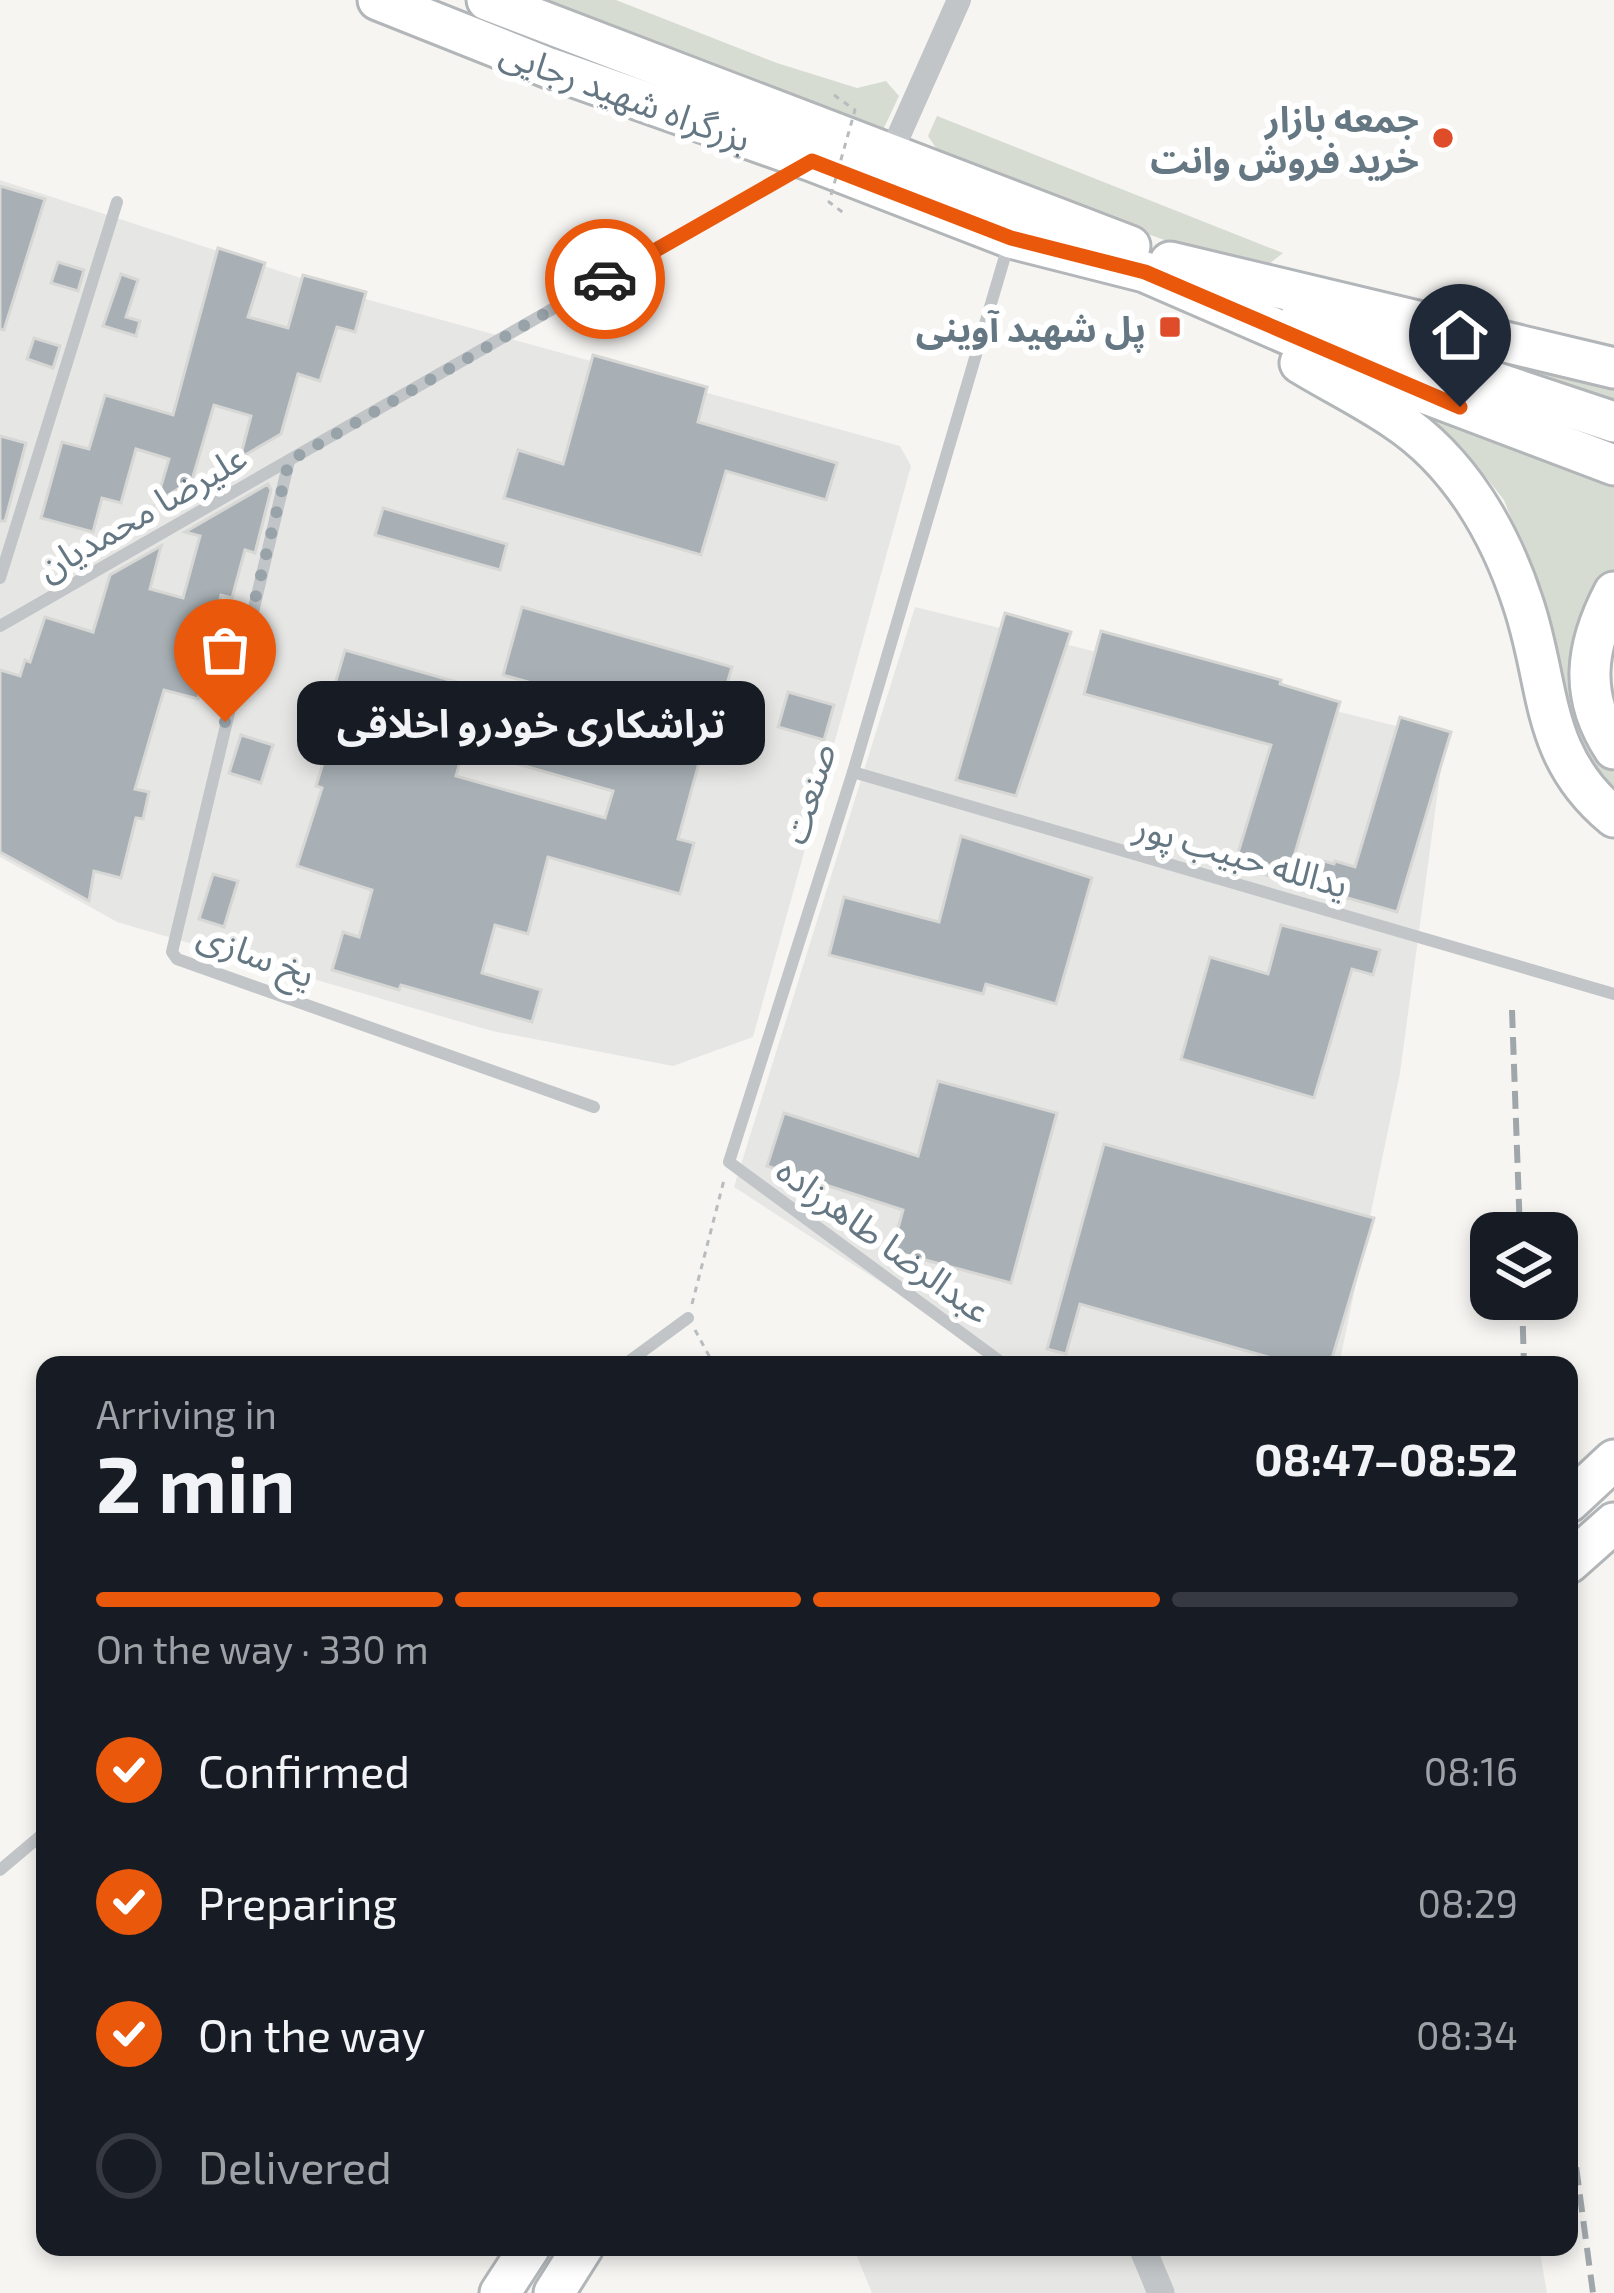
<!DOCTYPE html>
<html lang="en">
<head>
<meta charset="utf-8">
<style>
  :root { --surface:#171b24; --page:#20242c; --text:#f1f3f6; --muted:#9ea1a6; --line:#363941; --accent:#ea580c }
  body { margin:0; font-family:"Exo 2","Noto Sans Arabic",sans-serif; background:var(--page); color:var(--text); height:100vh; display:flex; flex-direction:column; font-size:45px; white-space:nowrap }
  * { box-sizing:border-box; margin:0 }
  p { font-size:39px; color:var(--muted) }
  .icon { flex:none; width:66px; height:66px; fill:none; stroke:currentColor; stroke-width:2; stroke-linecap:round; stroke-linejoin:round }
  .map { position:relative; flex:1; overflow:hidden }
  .panel { position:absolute; left:36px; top:1356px; width:1542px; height:900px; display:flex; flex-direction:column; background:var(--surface); border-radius:24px; box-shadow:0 6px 18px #0003 }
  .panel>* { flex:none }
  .controls { position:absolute; left:1470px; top:1212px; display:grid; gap:24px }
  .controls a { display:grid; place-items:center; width:108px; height:108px; border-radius:24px; background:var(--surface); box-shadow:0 6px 18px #0003; font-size:60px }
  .pin { position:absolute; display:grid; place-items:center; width:102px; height:102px; color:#fff; margin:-123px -51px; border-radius:50% 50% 50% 0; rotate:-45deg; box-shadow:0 0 12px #0007 }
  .pin .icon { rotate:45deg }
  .courier { position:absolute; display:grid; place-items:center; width:120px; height:120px; margin:-60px; border:9px solid #ea580c; border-radius:50%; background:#fff; color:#222; box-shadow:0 3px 15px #0007 }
  .bubble { position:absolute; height:84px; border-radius:24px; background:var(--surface); box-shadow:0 6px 18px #0003; font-size:39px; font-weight:700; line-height:84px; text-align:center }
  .overview em { font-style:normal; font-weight:700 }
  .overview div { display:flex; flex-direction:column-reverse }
  .overview { display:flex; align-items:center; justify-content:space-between; height:204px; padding:0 60px }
  h1 { font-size:78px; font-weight:700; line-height:90px }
  .bar { display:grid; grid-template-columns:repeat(4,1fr); gap:18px 12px; align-content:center; height:144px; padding:0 60px }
  .bar i { height:15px; border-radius:9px; background:var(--line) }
  .bar .current { background:var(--accent) }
  .bar p { grid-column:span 4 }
  ol { padding:0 60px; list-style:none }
  li { display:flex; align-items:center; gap:36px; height:132px }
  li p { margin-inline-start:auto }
  li .icon { padding:12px; border-radius:50%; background:var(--accent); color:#fff; stroke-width:4 }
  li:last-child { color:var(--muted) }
  li i { width:66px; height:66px; border:6px solid var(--line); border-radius:50% }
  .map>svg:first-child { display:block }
</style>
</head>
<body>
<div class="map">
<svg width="1614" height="2293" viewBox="0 0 1614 2293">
  <rect width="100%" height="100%" fill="#f6f5f2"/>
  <g fill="#e6e7e5">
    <path d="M 0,180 L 362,298 L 900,446 L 911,466 L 753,1037 L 673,1066 L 492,1031 L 117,922 L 0,857 Z"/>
    <path d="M 915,607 L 1445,738 L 1400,1073 L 1339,1365 L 1008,1365 L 734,1187 Z"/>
    <path d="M 853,2247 L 1539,2247 L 1547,2293 L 872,2293 Z"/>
  </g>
  <g fill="#d7dcd3">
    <path d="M 528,0 L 616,0 L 777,63 L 857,88 L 886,81 L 899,96 L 882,132 Z"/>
    <path d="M 937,116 L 1283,253 L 1264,268 L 1233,265 L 980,173 L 942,157 L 928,136 Z"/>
    <path d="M 1333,311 L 1614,379 L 1614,405 Z"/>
    <path d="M 1364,381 L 1614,474 L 1614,569 L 1590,596 L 1583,724 L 1614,773 L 1614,796 L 1573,746 L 1541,598 L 1504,500 L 1462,447 Z"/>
  </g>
  <g fill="#a8b0b5" stroke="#d7d7d5" stroke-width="3">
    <path d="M 0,186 L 45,199 L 4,330 L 0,329 Z"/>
    <path d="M 218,248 L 265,263 L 248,317 L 288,328 L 303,275 L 366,292 L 355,332 L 337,327 L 320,381 L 298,374 L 281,434 L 240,458 L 251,416 L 214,405 L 192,480 L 156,503 L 169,459 L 136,449 L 121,503 L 102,498 L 93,532 L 41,518 L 62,442 L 89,449 L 105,395 L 173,415 Z"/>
    <path d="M 58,262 L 84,270 L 78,291 L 51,283 Z"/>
    <path d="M 121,274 L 138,280 L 126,317 L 140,321 L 136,336 L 103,326 Z"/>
    <path d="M 34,338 L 60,346 L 53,368 L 27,359 Z"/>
    <path d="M 593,355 L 707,387 L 698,422 L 837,463 L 826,500 L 726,471 L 701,555 L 504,498 L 518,450 L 563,464 Z"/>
    <path d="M 0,436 L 26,443 L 5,521 L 0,521 Z"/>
    <path d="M 268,484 L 271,490 L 255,553 L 245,550 L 232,598 L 221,595 L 198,699 L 164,690 L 135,789 L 149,792 L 143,819 L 136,818 L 121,878 L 94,871 L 89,901 L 0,852 L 0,670 L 20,676 L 25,660 L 30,662 L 45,617 L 93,632 L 110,575 L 161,546 L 150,589 L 183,598 L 200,536 L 185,532 Z"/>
    <path d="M 383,508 L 507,544 L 500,570 L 375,535 Z"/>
    <path d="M 522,607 L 732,667 L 712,735 L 707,734 L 678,839 L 694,843 L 680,894 L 548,857 L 528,934 L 495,925 L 482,973 L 541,990 L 532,1022 L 401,985 L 399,990 L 332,970 L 343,932 L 359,937 L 372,890 L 297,866 L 322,788 L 316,786 L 340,707 L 329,704 L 345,650 L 481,689 L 456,776 L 605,818 L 613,791 L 517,764 L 539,685 L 503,675 Z"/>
    <path d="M 1005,613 L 1071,632 L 1016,796 L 956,780 Z"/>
    <path d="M 1101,631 L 1281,680 L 1280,684 L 1340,702 L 1295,853 L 1334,864 L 1335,861 L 1355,867 L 1400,717 L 1451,732 L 1397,912 L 1234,866 L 1271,745 L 1084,694 Z"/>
    <path d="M 788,692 L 834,705 L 824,740 L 778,727 Z"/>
    <path d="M 241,735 L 273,745 L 261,783 L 229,773 Z"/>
    <path d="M 961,836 L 1092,878 L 1056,1004 L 986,984 L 983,994 L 829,955 L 844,897 L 939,922 Z"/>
    <path d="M 213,874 L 238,881 L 224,927 L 199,919 Z"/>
    <path d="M 1281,925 L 1380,950 L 1373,975 L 1352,969 L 1314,1098 L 1181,1059 L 1210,957 L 1268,974 Z"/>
    <path d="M 938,1081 L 1057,1113 L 1011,1283 L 892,1251 L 903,1210 L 767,1166 L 784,1113 L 918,1156 Z"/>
    <path d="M 1104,1144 L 1374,1218 L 1330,1365 L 1297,1365 L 1080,1304 L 1066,1354 L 1047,1349 Z"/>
  </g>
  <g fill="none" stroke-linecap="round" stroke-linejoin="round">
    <defs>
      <g id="trunk">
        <path d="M 378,0 L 549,68 L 812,161 L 1011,238 L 1145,272 L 1421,392 L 1614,465"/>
        <path d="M 487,0 L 1130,246"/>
        <path d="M 1170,262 L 1614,368"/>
        <path d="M 1302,312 L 1389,347 L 1614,422"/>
        <path d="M 1300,363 C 1331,382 1364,398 1395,419 C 1459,461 1500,532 1523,603 C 1551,686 1539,755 1614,817"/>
        <path d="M 1614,592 C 1585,647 1579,696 1614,749"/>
        <path d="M 1569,1502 L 1614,1460"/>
        <path d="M 1569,1563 L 1614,1523"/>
        <path d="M 500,2293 L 530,2247"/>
        <path d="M 554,2293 L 583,2247"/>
      </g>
    </defs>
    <use href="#trunk" stroke="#b2b6b9" stroke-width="45"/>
    <g stroke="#b9bcbe" stroke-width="3" stroke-dasharray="6 6" stroke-linecap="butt">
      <path d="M 692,1304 L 724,1180"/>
      <path d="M 695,1330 L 714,1365"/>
    </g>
    <g stroke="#c1c5c8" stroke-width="12">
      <path d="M 289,461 L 172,952 L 177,959 L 594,1107"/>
      <path d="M 0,578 L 117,202"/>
      <path d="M 0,626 L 800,167"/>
      <path d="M 853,772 L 1614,994"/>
      <path d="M 624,1365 L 688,1318"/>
      <path d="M 1005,1365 L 729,1162 L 853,772 L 1008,246"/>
      <path d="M 0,1870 L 45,1832"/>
    </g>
    <path stroke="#c1c5c8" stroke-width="24" d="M 891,153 L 959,0"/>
    <path stroke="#c1c5c8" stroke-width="27" d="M 1142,2247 L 1161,2293"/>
    <use href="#trunk" stroke="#fff" stroke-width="39"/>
    <g stroke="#a0a7ab" stroke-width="6" stroke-dasharray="18 9" stroke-linecap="butt">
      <path d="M 1512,1010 L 1520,1233"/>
      <path d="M 1522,1299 L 1524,1365"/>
      <path d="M 1569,2114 L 1593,2293"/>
    </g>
    <path stroke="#b9bcbe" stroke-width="3" stroke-dasharray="6 6" stroke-linecap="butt" d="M 834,95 L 855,110 L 829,202 L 845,214"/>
  </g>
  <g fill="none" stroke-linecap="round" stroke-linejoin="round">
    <path stroke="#98a3a9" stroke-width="12" stroke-dasharray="0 21.6" d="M 225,722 L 289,461 L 605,279"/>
    <path stroke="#ea580c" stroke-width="15" d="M 605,279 L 812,161 L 1011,238 L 1145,272 L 1460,407"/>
  </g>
  <g fill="#de4c29" stroke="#fff" stroke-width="4.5">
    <circle cx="1443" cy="138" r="12"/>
    <rect x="1158" y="315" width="24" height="24" rx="6"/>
  </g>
  <g text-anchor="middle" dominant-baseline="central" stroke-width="12" stroke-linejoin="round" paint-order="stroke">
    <g font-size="36" fill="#657782" stroke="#fff">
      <text transform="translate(626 94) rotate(20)">بزرگراه شهید رجایی</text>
      <text transform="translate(141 511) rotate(-30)">علیرضا محمدیان</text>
      <text transform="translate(807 793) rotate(-73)">صنعت</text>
      <text transform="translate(1242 854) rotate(16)">یدالله حبیب پور</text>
      <text transform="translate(257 953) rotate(21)">یخ سازی</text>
      <text transform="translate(885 1239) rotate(36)">عبدالرضا طاهرزاده</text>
    </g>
    <g font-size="36" font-weight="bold" fill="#657782" stroke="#fff" text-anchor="end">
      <text x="1419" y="117">جمعه بازار<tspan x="1419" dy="41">خرید فروش وانت</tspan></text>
      <text x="1146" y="327">پل شهید آوینی</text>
    </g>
  </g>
</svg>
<div class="controls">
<a><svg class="icon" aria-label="layers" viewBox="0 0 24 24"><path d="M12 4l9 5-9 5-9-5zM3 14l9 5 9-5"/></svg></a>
</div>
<div class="pin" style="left:225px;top:722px;background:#ea580c"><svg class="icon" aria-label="bag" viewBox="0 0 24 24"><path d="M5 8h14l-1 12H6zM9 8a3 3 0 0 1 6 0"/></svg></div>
<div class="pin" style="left:1460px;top:407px;background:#1f2937"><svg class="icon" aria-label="home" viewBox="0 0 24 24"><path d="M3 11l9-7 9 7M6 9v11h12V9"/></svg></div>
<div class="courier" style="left:605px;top:279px"><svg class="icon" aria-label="car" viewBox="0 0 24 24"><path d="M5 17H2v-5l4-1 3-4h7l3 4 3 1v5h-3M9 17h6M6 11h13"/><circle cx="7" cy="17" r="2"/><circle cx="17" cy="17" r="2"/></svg></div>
<div class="bubble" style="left:297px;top:681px;width:468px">تراشکاری خودرو اخلاقی</div>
<section class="panel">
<div class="overview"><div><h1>2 min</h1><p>Arriving in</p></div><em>08:47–08:52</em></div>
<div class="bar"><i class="current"></i><i class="current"></i><i class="current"></i><i></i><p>On the way · 330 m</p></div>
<ol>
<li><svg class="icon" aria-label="check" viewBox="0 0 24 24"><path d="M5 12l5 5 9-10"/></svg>Confirmed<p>08:16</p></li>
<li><svg class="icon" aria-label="check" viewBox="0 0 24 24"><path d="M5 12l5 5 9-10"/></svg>Preparing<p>08:29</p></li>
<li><svg class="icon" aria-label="check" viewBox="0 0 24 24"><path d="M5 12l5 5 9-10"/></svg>On the way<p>08:34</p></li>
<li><i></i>Delivered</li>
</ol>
</section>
</div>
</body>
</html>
